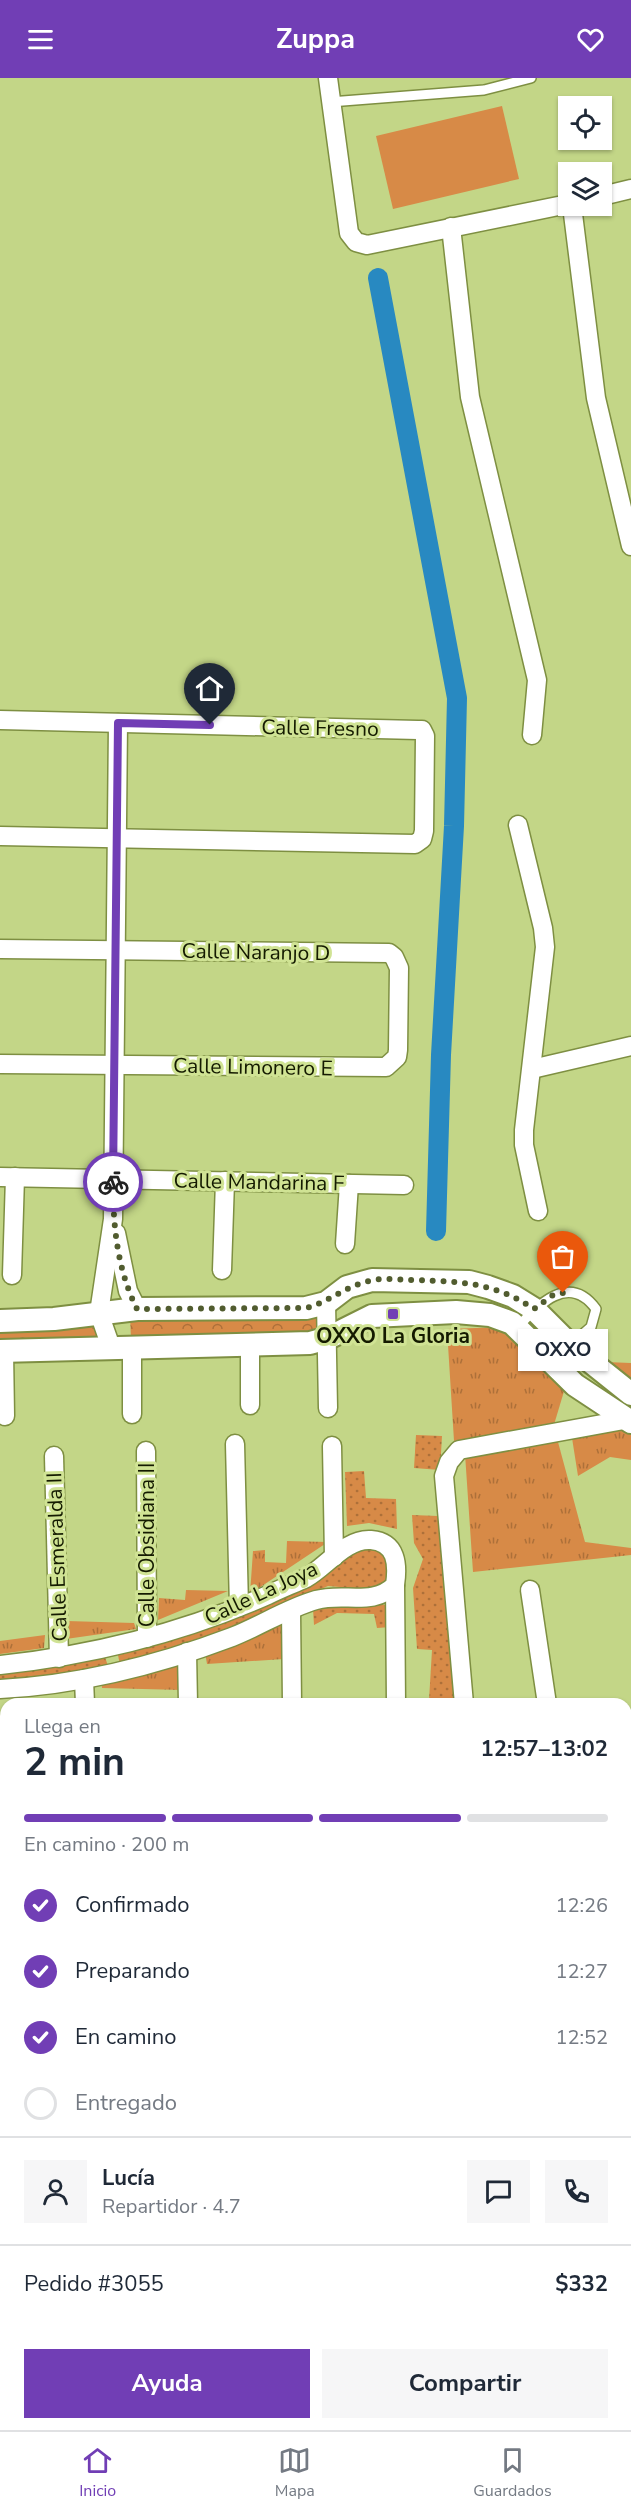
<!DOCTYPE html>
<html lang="es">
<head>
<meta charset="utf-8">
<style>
  :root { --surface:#fff; --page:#f6f6f7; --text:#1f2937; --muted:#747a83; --line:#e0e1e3; --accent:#713eb5 }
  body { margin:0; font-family:"Nunito Sans",sans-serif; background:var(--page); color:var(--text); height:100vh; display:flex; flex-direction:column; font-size:22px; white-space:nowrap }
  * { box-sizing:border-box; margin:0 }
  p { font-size:20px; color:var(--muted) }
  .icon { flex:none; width:33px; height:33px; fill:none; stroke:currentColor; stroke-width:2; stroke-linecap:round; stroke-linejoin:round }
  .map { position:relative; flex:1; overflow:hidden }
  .sheet { position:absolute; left:0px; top:1620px; width:632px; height:732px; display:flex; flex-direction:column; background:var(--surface); border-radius:18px 18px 0 0; box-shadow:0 2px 4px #0004 }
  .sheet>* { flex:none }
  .controls { position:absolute; left:558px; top:18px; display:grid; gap:12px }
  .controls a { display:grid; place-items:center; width:54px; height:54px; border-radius:0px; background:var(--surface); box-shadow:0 2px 4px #0004; font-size:30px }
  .pin { position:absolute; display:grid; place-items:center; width:51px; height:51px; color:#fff; margin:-62px -26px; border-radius:50% 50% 50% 0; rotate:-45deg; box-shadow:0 0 6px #0007 }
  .pin .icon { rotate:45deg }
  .courier { position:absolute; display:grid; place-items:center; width:60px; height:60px; margin:-30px; border:4px solid #713eb5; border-radius:50%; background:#fff; color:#222; box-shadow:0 2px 8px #0007 }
  .bubble { position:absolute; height:42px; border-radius:0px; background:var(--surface); box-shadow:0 2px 4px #0004; font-size:20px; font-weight:700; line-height:42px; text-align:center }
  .head em { font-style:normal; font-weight:700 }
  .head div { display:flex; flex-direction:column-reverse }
  .head { display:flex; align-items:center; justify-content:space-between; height:102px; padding:0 24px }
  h1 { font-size:39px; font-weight:700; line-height:45px }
  .bar { display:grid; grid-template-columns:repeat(4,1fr); gap:9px 6px; align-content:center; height:72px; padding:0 24px }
  .bar i { height:8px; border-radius:4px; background:var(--line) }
  .bar .on { background:var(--accent) }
  .bar p { grid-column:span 4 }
  .line { display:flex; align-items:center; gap:15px; padding:0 24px; border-top:2px solid var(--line) }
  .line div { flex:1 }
  .round { display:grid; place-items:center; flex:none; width:63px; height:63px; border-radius:0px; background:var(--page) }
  ol { padding:0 24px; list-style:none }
  li { display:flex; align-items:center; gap:18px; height:66px }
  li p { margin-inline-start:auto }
  li .icon { padding:6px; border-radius:50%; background:var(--accent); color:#fff; stroke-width:4 }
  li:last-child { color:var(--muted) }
  li i { width:33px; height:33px; border:3px solid var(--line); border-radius:50% }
  .action { display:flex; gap:12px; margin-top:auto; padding:12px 24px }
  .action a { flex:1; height:69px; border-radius:0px; background:var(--accent); color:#fff; font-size:24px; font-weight:700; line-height:69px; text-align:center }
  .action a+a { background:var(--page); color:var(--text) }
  header { display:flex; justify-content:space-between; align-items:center; height:78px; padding:0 24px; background:var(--accent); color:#fff; font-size:27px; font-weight:700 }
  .menu { display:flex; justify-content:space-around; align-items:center; height:84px; border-top:2px solid var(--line); background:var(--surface); font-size:16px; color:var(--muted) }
  .menu a { display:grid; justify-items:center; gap:3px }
  .menu .on { color:var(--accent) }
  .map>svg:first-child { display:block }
</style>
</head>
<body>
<header><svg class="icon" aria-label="menu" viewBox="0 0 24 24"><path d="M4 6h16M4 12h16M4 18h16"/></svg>Zuppa<svg class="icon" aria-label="heart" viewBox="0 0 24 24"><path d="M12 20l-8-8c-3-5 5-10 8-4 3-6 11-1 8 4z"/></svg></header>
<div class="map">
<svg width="631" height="2352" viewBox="0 0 631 2352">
  <defs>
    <pattern id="grass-tufts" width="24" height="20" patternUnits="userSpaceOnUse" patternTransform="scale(1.5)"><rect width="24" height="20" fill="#d78a47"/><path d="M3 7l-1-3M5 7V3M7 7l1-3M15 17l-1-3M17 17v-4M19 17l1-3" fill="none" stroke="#ad7039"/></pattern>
    <pattern id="forest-crowns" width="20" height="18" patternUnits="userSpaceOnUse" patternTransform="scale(1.5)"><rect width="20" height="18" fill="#d78a47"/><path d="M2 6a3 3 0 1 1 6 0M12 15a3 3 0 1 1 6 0" fill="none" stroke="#ad7039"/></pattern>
    <pattern id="garden-dots" width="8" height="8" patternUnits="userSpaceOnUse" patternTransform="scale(1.5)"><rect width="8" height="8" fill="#d78a47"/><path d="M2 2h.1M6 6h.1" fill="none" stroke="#ad7039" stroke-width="1.8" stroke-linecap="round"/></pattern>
  </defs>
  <rect width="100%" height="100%" fill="#c3d687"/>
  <g fill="url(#grass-tufts)">
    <path d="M 504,1249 L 565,1310 L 553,1350 L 454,1363 L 447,1251 Z"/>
    <path d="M 606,1284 L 631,1285 L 631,1300 Z"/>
    <path d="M 625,1350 L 631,1351 L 631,1382 L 610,1379 L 578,1398 L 572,1360 Z"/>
    <path d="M 558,1364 L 585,1464 L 631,1470 L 631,1477 L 473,1494 L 465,1376 Z"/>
    <path d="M 287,1463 L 328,1464 L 250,1516 L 253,1473 L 265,1472 L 265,1484 L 286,1485 Z"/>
    <path d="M 186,1512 L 228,1513 L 158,1542 L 159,1520 L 185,1522 Z"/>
    <path d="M 286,1539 L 284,1581 L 207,1586 L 205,1573 Z"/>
    <path d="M 67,1543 L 134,1545 L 136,1551 L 66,1561 Z"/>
    <path d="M 45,1557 L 44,1570 L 0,1576 L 0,1563 Z"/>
    <path d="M 180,1583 L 182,1612 L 102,1610 L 101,1602 Z"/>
  </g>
  <g fill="url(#forest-crowns)">
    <path d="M 319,1233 L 320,1256 L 131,1261 L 130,1238 Z"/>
    <path d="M 96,1241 L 99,1263 L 0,1266 L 0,1243 Z"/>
  </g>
  <path fill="#d78a47" d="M 502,28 L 519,101 L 393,131 L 376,58 Z"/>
  <g fill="url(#garden-dots)">
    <path d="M 416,1357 L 442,1358 L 440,1392 L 414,1390 Z"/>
    <path d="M 364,1393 L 366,1420 L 396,1421 L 397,1451 L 369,1445 L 347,1448 L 345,1394 Z"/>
    <path d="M 412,1437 L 438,1438 L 462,1626 L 414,1626 L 414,1623 L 429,1622 L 432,1572 L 417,1571 L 413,1510 L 423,1481 L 414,1465 Z"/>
    <path d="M 367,1467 L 382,1470 L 391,1483 L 390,1501 L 375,1512 L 328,1508 L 237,1548 L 120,1587 L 118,1577 L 234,1541 Z"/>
    <path d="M 354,1526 L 391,1527 L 391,1549 L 377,1550 L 374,1536 L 337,1535 L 314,1547 L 313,1531 Z"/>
    <path d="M 104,1576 L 109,1591 L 0,1606 L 0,1593 Z"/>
  </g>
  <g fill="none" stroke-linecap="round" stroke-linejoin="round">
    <path stroke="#2889c1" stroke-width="20" d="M 378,200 L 457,620 L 454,748 L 441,977 L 436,1153"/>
    <defs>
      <g id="service">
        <path d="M 330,24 L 484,12 L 531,0"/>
        <path d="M 517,1250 C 538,1227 569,1194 596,1231 L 591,1249 L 552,1283"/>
      </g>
      <g id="minor">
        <path d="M 328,0 L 349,155 L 356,164 L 367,167 L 568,126"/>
        <path d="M 602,118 L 631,111"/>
        <path d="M 572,128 L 596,320 L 631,468"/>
        <path d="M 451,149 L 470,319 L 537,602 L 532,657"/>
        <path d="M 0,642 L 418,652 L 422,652 L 425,658 L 424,753 L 422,761 L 415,766 L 0,758"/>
        <path d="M 518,747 L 543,850 L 545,869 L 524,1052 L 524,1067 L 538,1133"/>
        <path d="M 0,871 L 389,875 L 394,879 L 399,890 L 398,972 L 397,979 L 386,989 L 0,986"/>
        <path d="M 532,991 L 631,968"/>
        <path d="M 0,1099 L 404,1107"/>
        <path d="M 116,1155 L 128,1213 L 137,1231"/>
        <path d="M 345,1166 L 349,1106"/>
        <path d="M 222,1192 L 225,1103"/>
        <path d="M 12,1197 L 15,1099"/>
        <path d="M 326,1225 L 328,1330"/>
        <path d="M 250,1268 L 250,1327"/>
        <path d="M 132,1271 L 132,1336"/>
        <path d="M 112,1272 L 99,1235 L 113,1141 L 118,645"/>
        <path d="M 4,1273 L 5,1338"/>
        <path d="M 235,1366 L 239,1529"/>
        <path d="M 332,1368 L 334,1479"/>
        <path d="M 146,1373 L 147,1560"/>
        <path d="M 54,1378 L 59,1580"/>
        <path d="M 395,1507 L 396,1626"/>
        <path d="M 530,1512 L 547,1626"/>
        <path d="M 291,1533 L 292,1626"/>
        <path d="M 187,1574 L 188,1626"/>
        <path d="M 0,1587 C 94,1577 182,1555 268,1517 C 280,1511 293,1506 306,1500 C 326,1489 346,1460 371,1462 C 397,1464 398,1487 395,1507 C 373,1529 344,1514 316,1522 C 288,1530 260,1548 232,1559 C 158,1587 79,1607 0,1611"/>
        <path d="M 84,1601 L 85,1626"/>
        <path d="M 464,1626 L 444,1398 L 449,1384 L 459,1372 L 624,1342"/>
        <path d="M 626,1754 L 631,1753"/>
        <path d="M 0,2074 L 6,2074"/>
        <path d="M 626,2093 L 631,2134"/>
        <path d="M 0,2232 L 6,2231"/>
        <path d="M 0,2270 L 6,2270"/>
        <path d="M 200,2346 L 202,2352"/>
        <path d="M 223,2346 L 226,2352"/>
        <path d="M 509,2346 L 510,2352"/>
        <path d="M 597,2346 L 598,2352"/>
        <path d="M 346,2352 L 349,2346"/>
      </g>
      <g id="tertiary">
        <path d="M 0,1243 L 54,1241 L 137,1231 L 306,1230 L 326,1225 L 347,1209 L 372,1202 L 469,1204 L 488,1209 L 513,1218 L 534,1231 L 571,1268 L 631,1316"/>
        <path d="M 0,1273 L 310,1265 L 328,1260 L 372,1238 L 456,1234 L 490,1237 L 512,1245 L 575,1307 L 631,1344"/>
      </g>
    </defs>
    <use href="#service" stroke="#7e8f42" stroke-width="12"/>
    <use href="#minor" stroke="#7e8f42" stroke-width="21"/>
    <use href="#tertiary" stroke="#7e8f42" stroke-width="26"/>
    <use href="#service" stroke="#fff" stroke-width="9"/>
    <use href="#minor" stroke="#fff" stroke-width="18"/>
    <use href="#tertiary" stroke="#fff" stroke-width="22"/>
  </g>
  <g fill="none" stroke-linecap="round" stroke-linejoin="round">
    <path stroke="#515c2f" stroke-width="6" stroke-dasharray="0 10.8" d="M 113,1104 C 113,1147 117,1191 137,1231 L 306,1230 C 329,1224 346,1208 369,1203 C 384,1199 400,1202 415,1202 C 462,1204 494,1204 534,1231 L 553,1217 L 563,1215"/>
    <path stroke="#713eb5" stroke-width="8" d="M 113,1104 L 118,645 L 210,647"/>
  </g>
  <rect fill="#713eb5" stroke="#d0e394" stroke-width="2" x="387" y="1230" width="12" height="12" rx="3"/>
  <g text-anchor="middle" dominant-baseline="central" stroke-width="6" stroke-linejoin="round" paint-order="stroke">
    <g font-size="21" fill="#141a00" stroke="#d0e394">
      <text transform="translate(320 650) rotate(1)">Calle Fresno</text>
      <text transform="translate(256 874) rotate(1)">Calle Naranjo D</text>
      <text transform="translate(253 989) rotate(1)">Calle Limonero E</text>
      <text transform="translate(259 1104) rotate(1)">Calle Mandarina F</text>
      <text transform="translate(147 1467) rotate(-90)">Calle Obsidiana II</text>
      <text transform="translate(57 1479) rotate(-92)">Calle Esmeralda II</text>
      <text transform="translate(261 1515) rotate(-25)">Calle La Joya</text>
    </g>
    <g font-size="21" font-weight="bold" fill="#141a00" stroke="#d0e394">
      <text x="393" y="1258">OXXO La Gloria</text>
    </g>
  </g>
</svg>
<div class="controls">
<a><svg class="icon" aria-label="locate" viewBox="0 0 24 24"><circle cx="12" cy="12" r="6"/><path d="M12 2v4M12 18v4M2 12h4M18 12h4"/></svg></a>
<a><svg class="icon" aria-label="layers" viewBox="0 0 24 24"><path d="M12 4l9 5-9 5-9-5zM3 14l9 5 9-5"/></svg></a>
</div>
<div class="pin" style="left:563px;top:1215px;background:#ea580c"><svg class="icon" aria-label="bag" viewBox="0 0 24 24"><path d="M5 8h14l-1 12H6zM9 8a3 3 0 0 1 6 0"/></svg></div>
<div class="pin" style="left:210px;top:647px;background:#1f2937"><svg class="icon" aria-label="home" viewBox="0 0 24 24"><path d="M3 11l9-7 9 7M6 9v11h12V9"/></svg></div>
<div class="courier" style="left:113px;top:1104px"><svg class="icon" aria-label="bike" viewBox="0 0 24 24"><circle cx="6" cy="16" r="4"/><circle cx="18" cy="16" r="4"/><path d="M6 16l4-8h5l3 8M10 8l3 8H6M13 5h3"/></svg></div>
<div class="bubble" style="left:518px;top:1251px;width:90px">OXXO</div>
<section class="sheet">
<div class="head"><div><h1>2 min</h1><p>Llega en</p></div><em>12:57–13:02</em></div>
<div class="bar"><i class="on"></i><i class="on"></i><i class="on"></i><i></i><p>En camino · 200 m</p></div>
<ol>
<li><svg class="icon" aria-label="check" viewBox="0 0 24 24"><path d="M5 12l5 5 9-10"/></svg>Confirmado<p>12:26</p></li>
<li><svg class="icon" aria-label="check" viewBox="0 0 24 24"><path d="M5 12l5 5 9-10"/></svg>Preparando<p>12:27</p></li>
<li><svg class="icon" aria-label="check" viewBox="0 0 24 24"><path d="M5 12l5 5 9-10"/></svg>En camino<p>12:52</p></li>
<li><i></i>Entregado</li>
</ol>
<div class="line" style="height:108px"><a class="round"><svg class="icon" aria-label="person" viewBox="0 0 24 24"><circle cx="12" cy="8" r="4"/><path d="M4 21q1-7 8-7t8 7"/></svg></a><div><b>Lucía</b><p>Repartidor · 4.7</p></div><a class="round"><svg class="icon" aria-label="chat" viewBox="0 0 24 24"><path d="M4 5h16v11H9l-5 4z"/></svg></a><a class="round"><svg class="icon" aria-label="phone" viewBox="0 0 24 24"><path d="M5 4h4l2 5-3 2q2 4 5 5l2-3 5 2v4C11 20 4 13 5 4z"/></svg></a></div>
<div class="line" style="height:78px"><div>Pedido #3055</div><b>$332</b></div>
<div class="action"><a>Ayuda</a><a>Compartir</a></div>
</section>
</div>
<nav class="menu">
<a class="on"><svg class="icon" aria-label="home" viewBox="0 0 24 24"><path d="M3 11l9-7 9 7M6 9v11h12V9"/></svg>Inicio</a>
<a><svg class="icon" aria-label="map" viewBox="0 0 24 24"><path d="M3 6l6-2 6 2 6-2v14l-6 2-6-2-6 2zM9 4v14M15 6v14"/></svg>Mapa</a>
<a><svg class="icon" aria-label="saved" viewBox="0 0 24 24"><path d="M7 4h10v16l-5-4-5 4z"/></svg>Guardados</a>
</nav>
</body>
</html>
